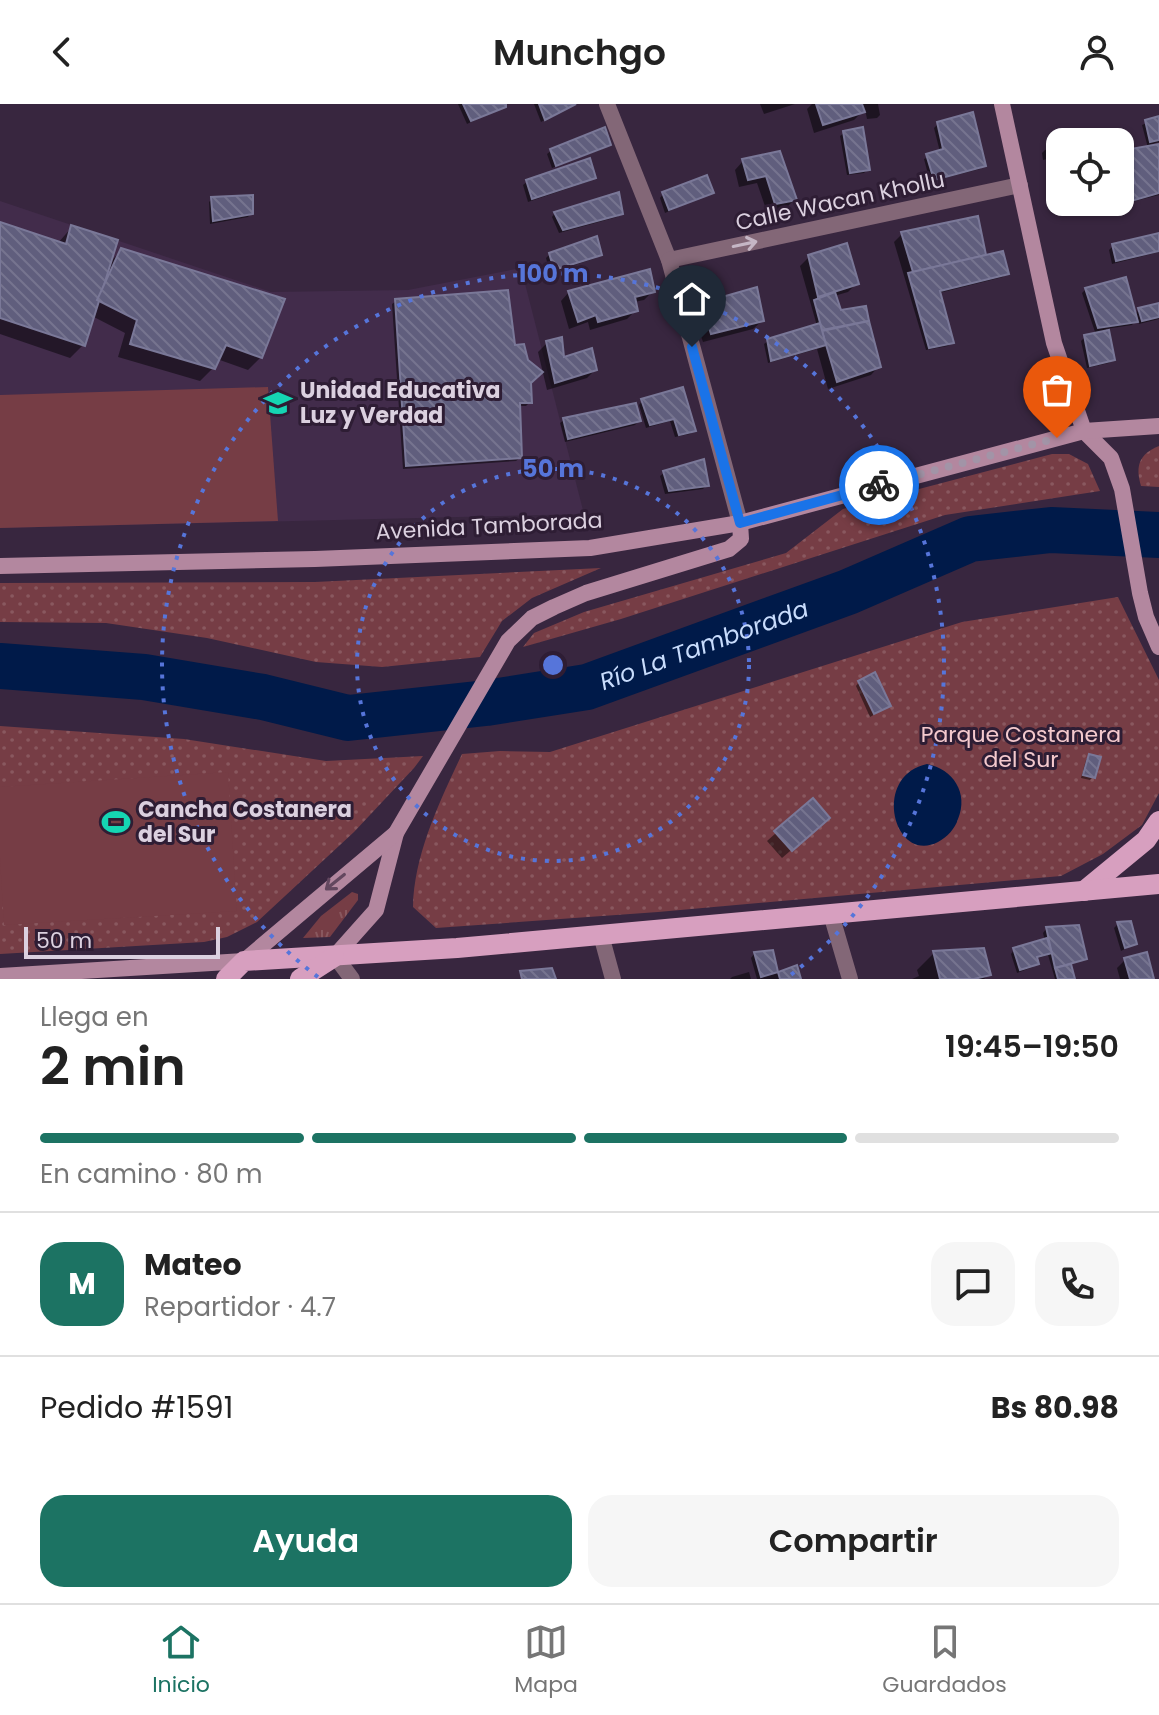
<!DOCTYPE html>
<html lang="es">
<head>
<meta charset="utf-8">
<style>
  :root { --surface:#fff; --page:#f6f6f6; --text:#222; --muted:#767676; --line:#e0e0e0; --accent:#1c7363 }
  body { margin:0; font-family:Poppins,sans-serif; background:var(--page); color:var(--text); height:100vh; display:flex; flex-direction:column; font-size:30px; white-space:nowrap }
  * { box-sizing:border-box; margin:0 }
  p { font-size:26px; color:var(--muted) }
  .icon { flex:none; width:44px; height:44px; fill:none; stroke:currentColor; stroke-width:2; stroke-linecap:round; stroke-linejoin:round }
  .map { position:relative; height:875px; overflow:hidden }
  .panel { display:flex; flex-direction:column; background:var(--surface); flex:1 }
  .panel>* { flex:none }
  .tools { position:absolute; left:1046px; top:24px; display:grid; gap:16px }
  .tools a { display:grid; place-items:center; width:88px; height:88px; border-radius:16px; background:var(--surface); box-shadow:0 2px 6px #0004; font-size:40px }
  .scale { position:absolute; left:24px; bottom:20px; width:196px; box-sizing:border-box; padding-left:8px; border:4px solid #dbd0df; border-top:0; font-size:22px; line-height:28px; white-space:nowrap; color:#dbd0df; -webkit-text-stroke:6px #2e1d34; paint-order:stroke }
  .pin { position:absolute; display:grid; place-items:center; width:68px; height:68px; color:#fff; margin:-82px -34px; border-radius:50% 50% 50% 0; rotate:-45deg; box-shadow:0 0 8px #0007 }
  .pin .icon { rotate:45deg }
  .courier { position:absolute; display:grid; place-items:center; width:80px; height:80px; margin:-40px; border:6px solid #1a73e8; border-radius:50%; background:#fff; color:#222; box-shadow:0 2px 10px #0007 }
  .headline em { font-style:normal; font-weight:600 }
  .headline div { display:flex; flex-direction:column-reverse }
  .headline { display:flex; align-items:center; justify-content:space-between; height:136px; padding:0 40px }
  h1 { font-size:52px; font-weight:600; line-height:60px }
  .bar { display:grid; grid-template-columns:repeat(4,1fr); gap:12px 8px; align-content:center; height:96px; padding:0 40px }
  .bar i { height:10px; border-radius:6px; background:var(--line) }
  .bar .selected { background:var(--accent) }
  .bar p { grid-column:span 4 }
  .line { display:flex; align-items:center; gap:20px; padding:0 40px; border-top:2px solid var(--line) }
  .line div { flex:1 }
  .round { display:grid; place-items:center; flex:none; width:84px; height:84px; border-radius:24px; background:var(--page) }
  .action { display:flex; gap:16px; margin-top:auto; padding:16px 40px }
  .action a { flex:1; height:92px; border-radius:24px; background:var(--accent); color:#fff; font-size:32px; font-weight:600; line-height:92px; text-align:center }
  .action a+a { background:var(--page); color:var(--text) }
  header { display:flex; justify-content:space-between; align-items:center; height:104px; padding:0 40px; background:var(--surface); font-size:36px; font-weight:600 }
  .menu { display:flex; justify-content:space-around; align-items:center; height:112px; border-top:2px solid var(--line); background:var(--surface); font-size:22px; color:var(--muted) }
  .menu a { display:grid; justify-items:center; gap:4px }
  .menu .selected { color:var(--accent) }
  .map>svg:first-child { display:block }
</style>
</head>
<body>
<header><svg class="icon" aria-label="back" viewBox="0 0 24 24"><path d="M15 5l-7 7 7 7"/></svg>Munchgo<svg class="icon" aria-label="person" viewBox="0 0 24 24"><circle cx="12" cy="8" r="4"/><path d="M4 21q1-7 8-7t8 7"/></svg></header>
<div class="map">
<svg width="1159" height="875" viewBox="0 0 1159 875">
  <defs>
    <pattern id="grass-tufts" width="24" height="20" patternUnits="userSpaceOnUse" patternTransform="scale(2)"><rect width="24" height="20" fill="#763d45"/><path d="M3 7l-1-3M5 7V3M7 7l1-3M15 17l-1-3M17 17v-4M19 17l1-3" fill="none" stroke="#89585f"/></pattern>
    <pattern id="park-dots" width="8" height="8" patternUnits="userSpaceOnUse" patternTransform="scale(2)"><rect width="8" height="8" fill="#763d45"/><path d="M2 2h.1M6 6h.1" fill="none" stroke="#89585f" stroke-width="1.8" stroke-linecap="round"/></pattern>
    <pattern id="building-back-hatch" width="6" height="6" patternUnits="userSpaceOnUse" patternTransform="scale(2)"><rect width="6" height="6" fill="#605e7d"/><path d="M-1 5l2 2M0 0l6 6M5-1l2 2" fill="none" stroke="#76748f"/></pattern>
  </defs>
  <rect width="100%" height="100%" fill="#38263f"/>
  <path fill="#422c4b" d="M 0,97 L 271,188 L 408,186 L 521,164 L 584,410 L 0,424 Z"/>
  <path fill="url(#grass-tufts)" d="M 352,788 L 358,790 L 358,796 L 330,833 L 303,834 L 321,812 Z"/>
  <g fill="url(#park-dots)">
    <path d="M 1159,342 L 1159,383 L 1141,382 C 1135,362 1139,350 1159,342 Z"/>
    <path d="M 1052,350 L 1069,350 L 1088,360 L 1100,387 L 945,411 L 621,515 L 523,543 L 534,529 L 584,508 L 786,449 L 843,405 Z"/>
    <path d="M 601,464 L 532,494 L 502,517 L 480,553 L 382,563 L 316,558 L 207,534 L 106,519 L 0,518 L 0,479 L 315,478 Z"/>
    <path d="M 1118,493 L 1159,576 L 1159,689 L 1142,721 L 1103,750 L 1061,772 L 658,808 L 436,824 L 413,803 C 414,750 440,697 462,650 L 500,647 L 550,648 L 962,518 Z"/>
    <path d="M 0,622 L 184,635 L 326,657 L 423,652 L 414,664 L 354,728 L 257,818 L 227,833 L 204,838 L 0,850 Z"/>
  </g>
  <g fill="#763d45">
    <path d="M 268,283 L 278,417 L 0,424 L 0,291 Z"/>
    <path d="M 228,668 L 237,807 L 4,821 L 0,754 L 0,683 Z"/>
  </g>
  <path fill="#001a49" d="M 927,660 C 953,665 969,689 958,715 C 955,725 947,733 938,738 C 894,761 871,672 927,660 Z"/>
  <g fill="#0007">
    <path d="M 458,0 L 503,0 L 504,2 L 467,20 Z"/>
    <path d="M 534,0 L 573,0 L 541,18 Z"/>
    <path d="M 760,0 L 795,0 L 764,10 Z"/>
    <path d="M 812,0 L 878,0 L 880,11 L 877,14 L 867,15 L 865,5 L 854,16 L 814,29 L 807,5 Z"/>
    <path d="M 1159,14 L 1159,38 L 1149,41 L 1149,44 L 1159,42 L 1159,91 L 1127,99 L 1125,88 L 1132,83 L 1122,52 L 1125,48 L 1148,44 L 1142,21 Z"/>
    <path d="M 938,20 L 984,61 L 980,65 L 930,78 L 924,55 L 940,48 L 934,24 Z"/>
    <path d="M 844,29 L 868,65 L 864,69 L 847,71 L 840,32 Z"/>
    <path d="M 609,40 L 605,44 L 552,64 L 547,50 L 551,47 Z"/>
    <path d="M 1060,42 L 1060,52 L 1043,56 L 1042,49 L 1045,46 Z"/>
    <path d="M 779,50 L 794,96 L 786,104 L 767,108 L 757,79 L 739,83 L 735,66 L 743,57 Z"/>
    <path d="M 594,73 L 590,77 L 528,98 L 523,81 L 527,78 Z"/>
    <path d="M 711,88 L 665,109 L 660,94 L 663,90 Z"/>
    <path d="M 212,95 L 251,109 L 248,113 L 210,120 L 209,98 Z"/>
    <path d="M 555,109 L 621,109 L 617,113 L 559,129 L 552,113 Z"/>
    <path d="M 0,120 L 58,139 L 72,123 L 110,158 L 122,146 L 261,253 L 248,266 L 217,255 L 213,264 L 200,277 L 118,253 L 125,229 L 92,212 L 83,241 L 70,254 L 0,230 Z"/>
    <path d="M 902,130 L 984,153 L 1006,169 L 1003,173 L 939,189 L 952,238 L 948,242 L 926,246 L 894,138 Z"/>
    <path d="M 1159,131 L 1159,148 L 1112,160 L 1109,146 L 1113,142 Z"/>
    <path d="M 550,150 L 600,150 L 596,154 L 550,169 L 546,154 Z"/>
    <path d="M 809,153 L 856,180 L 848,188 L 834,192 L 840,209 L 867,217 L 879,262 L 871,271 L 828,285 L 817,245 L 768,259 L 764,240 L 768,237 L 817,222 L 800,162 Z"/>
    <path d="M 1086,185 L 1134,211 L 1139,206 L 1159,201 L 1159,215 L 1139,220 L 1137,215 L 1132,221 L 1106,225 L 1113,255 L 1109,259 L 1087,264 L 1081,237 L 1085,233 L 1096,231 L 1082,189 Z"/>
    <path d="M 653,187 L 644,196 L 634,198 L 636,206 L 627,215 L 590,226 L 588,218 L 569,225 L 561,197 L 569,188 Z"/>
    <path d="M 396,197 L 514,243 L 529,279 L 530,298 L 526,302 L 518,302 L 520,354 L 516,357 L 403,365 L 392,200 Z"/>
    <path d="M 702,200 L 762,217 L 753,225 L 703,238 L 693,209 Z"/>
    <path d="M 547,239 L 563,255 L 595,266 L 587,274 L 547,286 L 538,248 Z"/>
    <path d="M 642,297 L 694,326 L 690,330 L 675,333 L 670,317 L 646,324 L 639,301 Z"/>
    <path d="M 564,316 L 639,317 L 635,321 L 565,338 L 560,319 Z"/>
    <path d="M 664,369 L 707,381 L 703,385 L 665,390 L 660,372 Z"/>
    <path d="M 859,578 L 889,602 L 870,613 L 856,582 Z"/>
    <path d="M 1089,652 L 1093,673 L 1090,676 L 1081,674 L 1086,656 Z"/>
    <path d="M 819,722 L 782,754 L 767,737 L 776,729 Z"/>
    <path d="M 1129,819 L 1135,840 L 1121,847 L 1114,824 L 1118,820 Z"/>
    <path d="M 1077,823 L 1085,854 L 1069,861 L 1073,875 L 1055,875 L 1048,851 L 1036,855 L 1037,860 L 1033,863 L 1017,869 L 1011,850 L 1014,846 L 1045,837 L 1043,829 L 1046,825 Z"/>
    <path d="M 771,848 L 777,870 L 796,863 L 799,875 L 757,875 L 751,854 L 754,850 Z"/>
    <path d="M 934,849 L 989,870 L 984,875 L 912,875 L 919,872 L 917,866 Z"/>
    <path d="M 1125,856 L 1152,875 L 1120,875 L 1117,864 Z"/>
    <path d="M 749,868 L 751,875 L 730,875 L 732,873 Z"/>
  </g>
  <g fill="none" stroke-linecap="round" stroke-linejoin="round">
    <path stroke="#001a49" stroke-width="46" id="s1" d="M 0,562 L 144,573 L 263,593 L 348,614 L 486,599 L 587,583 L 848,488 L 970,435 L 1051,426 L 1159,431"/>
  </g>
  <g fill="url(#building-back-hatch)" stroke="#7a7898" stroke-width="2">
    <path d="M 463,0 L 506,0 L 506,3 L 471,17 Z"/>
    <path d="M 539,0 L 576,0 L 545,16 Z"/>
    <path d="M 816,0 L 862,0 L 865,8 L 823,21 Z"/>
    <path d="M 973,8 L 986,62 L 934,76 L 926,50 L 943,45 L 937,18 Z"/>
    <path d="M 1159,12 L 1159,36 L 1150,38 L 1145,16 Z"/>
    <path d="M 605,23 L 611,41 L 556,62 L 550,45 Z"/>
    <path d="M 863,23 L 870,66 L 850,69 L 843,27 Z"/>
    <path d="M 1159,40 L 1159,89 L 1131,97 L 1127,82 L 1135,79 L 1125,46 Z"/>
    <path d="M 780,47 L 797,96 L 775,100 L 766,72 L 748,76 L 742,55 Z"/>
    <path d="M 590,54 L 596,74 L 532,95 L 526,76 Z"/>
    <path d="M 707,71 L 714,89 L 669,106 L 662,88 Z"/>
    <path d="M 619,88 L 623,110 L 563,126 L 554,108 Z"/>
    <path d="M 253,91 L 253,110 L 213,117 L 211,93 Z"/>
    <path d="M 978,112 L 986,151 L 913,168 L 901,128 Z"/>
    <path d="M 0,118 L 66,140 L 71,121 L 118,136 L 85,242 L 0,214 Z"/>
    <path d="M 1159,129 L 1159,147 L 1116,157 L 1112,140 Z"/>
    <path d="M 597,132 L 602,151 L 554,166 L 549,149 Z"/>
    <path d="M 847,139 L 859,180 L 818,193 L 808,151 Z"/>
    <path d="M 121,144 L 285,195 L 262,254 L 226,241 L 215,265 L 130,240 L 137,216 L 97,196 Z"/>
    <path d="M 1003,147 L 1009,170 L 940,187 L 954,239 L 929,244 L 908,169 Z"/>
    <path d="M 650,165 L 655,188 L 635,193 L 638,207 L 598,218 L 596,211 L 578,218 L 568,187 Z"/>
    <path d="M 1126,173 L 1138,218 L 1098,224 L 1085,184 Z"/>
    <path d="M 757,183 L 764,217 L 711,230 L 701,199 Z"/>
    <path d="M 508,186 L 515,241 L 524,240 L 528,256 L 543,268 L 531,279 L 532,299 L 520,299 L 522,354 L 406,362 L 395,195 Z"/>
    <path d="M 835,188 L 841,206 L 866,202 L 869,217 L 822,226 L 814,196 Z"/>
    <path d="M 1159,199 L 1159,213 L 1142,217 L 1138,204 Z"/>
    <path d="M 869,217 L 881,263 L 837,278 L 822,227 Z"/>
    <path d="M 820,219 L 826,241 L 771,257 L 767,235 Z"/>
    <path d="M 1109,226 L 1115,256 L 1090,262 L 1084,231 Z"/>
    <path d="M 562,233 L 564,253 L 592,244 L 597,266 L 555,279 L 546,237 Z"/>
    <path d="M 683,283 L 696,327 L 679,331 L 674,315 L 650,321 L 641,295 Z"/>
    <path d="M 636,299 L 641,317 L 568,335 L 563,314 Z"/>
    <path d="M 704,355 L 709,382 L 669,387 L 663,367 Z"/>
    <path d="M 875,568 L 891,602 L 874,610 L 858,577 Z"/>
    <path d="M 1089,650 L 1101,653 L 1095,674 L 1083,671 Z"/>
    <path d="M 813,694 L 830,714 L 792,747 L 774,727 Z"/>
    <path d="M 1131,817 L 1137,840 L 1125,844 L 1117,818 Z"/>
    <path d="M 1079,821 L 1087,855 L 1055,864 L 1046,823 Z"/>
    <path d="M 1047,834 L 1052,849 L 1037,853 L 1039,860 L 1020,866 L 1013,844 Z"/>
    <path d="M 984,844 L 991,871 L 974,875 L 940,875 L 933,847 Z"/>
    <path d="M 773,846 L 778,868 L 761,873 L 754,848 Z"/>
    <path d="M 1147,848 L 1154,875 L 1130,875 L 1124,854 Z"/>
    <path d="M 1071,860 L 1075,875 L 1058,875 L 1055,864 Z"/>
    <path d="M 797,861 L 801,875 L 780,875 L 778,868 Z"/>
    <path d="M 552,864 L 556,875 L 522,875 L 520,867 Z"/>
  </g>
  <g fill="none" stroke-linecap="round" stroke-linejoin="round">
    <g stroke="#836777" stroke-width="16">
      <path d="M 607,0 L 669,156 L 740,419"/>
      <path d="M 669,156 L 1020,81"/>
      <path d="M 831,810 L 850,875"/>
      <path d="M 601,831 L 613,875"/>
    </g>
    <path stroke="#836777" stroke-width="16" d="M 335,852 L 352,875"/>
    <g stroke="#b3879f" stroke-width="16">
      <path d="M 1002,0 L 1054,239 L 1084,327 L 1111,354 L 1122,385 L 1140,489 L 1146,513 L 1159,543"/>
      <path d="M 0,462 L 315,455 L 590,444 L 740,419 L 1084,327 L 1159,322"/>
      <path d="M 335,852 L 376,806 L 396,729 L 508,537 L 532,514 L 554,503 L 586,489 L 729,445 L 741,435 L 740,419"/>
      <path d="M 0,872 L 244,857 L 396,729"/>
    </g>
    <g stroke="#d79fbf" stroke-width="20">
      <path d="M 1084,787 L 1146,736 L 1159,717"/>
      <path d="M 226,875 L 244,857 L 457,844 L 1159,780"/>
      <path d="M 300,875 L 334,853"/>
    </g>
  </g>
  <defs><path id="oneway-shaft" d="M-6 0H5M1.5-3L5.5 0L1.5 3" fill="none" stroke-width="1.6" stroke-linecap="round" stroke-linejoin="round" transform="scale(2)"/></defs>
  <use stroke="#c5b6c5" href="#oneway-shaft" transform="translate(745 140) rotate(-12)"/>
  <use stroke="#63475f" href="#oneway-shaft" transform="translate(335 778) rotate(141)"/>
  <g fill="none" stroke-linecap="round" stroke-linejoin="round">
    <path stroke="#a294a7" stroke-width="8" stroke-dasharray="0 14.4" d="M 879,381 L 1057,334"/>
    <path stroke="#1a73e8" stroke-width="10" d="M 692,243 L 740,419 L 879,381"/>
  </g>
  <g fill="none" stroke="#5675da" stroke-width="4" stroke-dasharray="4 8">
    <circle cx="553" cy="561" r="196"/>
    <path d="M318 873A391 391 0 1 1 788 873"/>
  </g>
  <defs>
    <symbol id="school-bare" viewBox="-9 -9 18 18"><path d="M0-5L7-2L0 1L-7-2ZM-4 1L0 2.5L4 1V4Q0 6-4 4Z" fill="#15d5b3" stroke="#2e1d34" stroke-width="2.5" paint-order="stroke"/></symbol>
    <symbol id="stadium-bare" viewBox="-9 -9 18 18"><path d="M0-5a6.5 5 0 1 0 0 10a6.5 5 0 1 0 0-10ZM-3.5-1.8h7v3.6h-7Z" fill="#15d5b3" stroke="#2e1d34" stroke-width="2.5" paint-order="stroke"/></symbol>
  </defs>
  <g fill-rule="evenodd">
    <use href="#school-bare" x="258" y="279" width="40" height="40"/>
    <use href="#stadium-bare" x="96" y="698" width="40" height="40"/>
  </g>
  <g text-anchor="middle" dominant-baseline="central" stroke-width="6" stroke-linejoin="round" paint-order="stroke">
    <g font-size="22" fill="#dbd0df" stroke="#2e1d34">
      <text transform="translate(840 97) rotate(-12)">Calle Wacan Khollu</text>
      <text transform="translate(489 422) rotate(-3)">Avenida Tamborada</text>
    </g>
    <g font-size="22" font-weight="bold" fill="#dbd0df" stroke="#2e1d34" text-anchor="start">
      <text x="300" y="286">Unidad Educativa<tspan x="300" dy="25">Luz y Verdad</tspan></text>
      <text x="138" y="705">Cancha Costanera<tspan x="138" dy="25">del Sur</tspan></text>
    </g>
    <g font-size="22" fill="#f4c9cd" stroke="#2e1d34">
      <text x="1021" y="630">Parque Costanera<tspan x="1021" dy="25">del Sur</tspan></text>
    </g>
    <g font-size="24" font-style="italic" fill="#c8dcfc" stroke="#2e1d34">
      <text stroke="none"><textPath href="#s1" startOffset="718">Río La Tamborada</textPath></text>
    </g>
  </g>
  <circle cx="553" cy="561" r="12" fill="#5675da" stroke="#2e1d34" stroke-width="4"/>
  <g font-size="24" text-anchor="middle" font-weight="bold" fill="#5675da" stroke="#2e1d34" stroke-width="6" stroke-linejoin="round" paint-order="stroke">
    <text x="553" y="178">100 m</text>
    <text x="553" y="373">50 m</text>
  </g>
</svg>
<div class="tools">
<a><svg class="icon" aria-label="locate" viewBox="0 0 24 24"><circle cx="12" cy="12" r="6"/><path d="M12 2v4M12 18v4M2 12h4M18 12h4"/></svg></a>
</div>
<div class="scale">50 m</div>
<div class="pin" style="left:1057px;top:334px;background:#ea580c"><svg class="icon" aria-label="bag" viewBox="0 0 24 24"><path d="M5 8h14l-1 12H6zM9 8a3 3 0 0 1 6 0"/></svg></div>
<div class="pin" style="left:692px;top:243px;background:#1f2937"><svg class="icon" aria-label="home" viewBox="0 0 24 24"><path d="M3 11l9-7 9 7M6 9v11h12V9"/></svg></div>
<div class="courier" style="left:879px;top:381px"><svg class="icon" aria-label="bike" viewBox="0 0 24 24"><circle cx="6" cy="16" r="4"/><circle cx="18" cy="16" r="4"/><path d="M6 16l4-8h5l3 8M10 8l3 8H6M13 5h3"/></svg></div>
</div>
<section class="panel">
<div class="headline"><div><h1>2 min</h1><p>Llega en</p></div><em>19:45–19:50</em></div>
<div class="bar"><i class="selected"></i><i class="selected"></i><i class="selected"></i><i></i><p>En camino · 80 m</p></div>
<div class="line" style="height:144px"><b class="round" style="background:var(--accent);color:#fff">M</b><div><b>Mateo</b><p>Repartidor · 4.7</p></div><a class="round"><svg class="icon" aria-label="chat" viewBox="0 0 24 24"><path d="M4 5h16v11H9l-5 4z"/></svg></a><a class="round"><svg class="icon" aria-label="phone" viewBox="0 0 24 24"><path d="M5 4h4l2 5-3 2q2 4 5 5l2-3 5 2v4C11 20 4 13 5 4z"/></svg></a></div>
<div class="line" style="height:104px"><div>Pedido #1591</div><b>Bs 80.98</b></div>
<div class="action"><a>Ayuda</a><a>Compartir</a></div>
</section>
<nav class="menu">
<a class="selected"><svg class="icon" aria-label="home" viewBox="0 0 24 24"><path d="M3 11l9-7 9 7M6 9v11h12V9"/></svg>Inicio</a>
<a><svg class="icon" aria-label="map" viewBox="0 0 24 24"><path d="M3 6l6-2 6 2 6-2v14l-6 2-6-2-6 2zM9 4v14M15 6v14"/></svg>Mapa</a>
<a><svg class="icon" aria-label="saved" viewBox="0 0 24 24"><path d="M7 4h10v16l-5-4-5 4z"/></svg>Guardados</a>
</nav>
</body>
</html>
